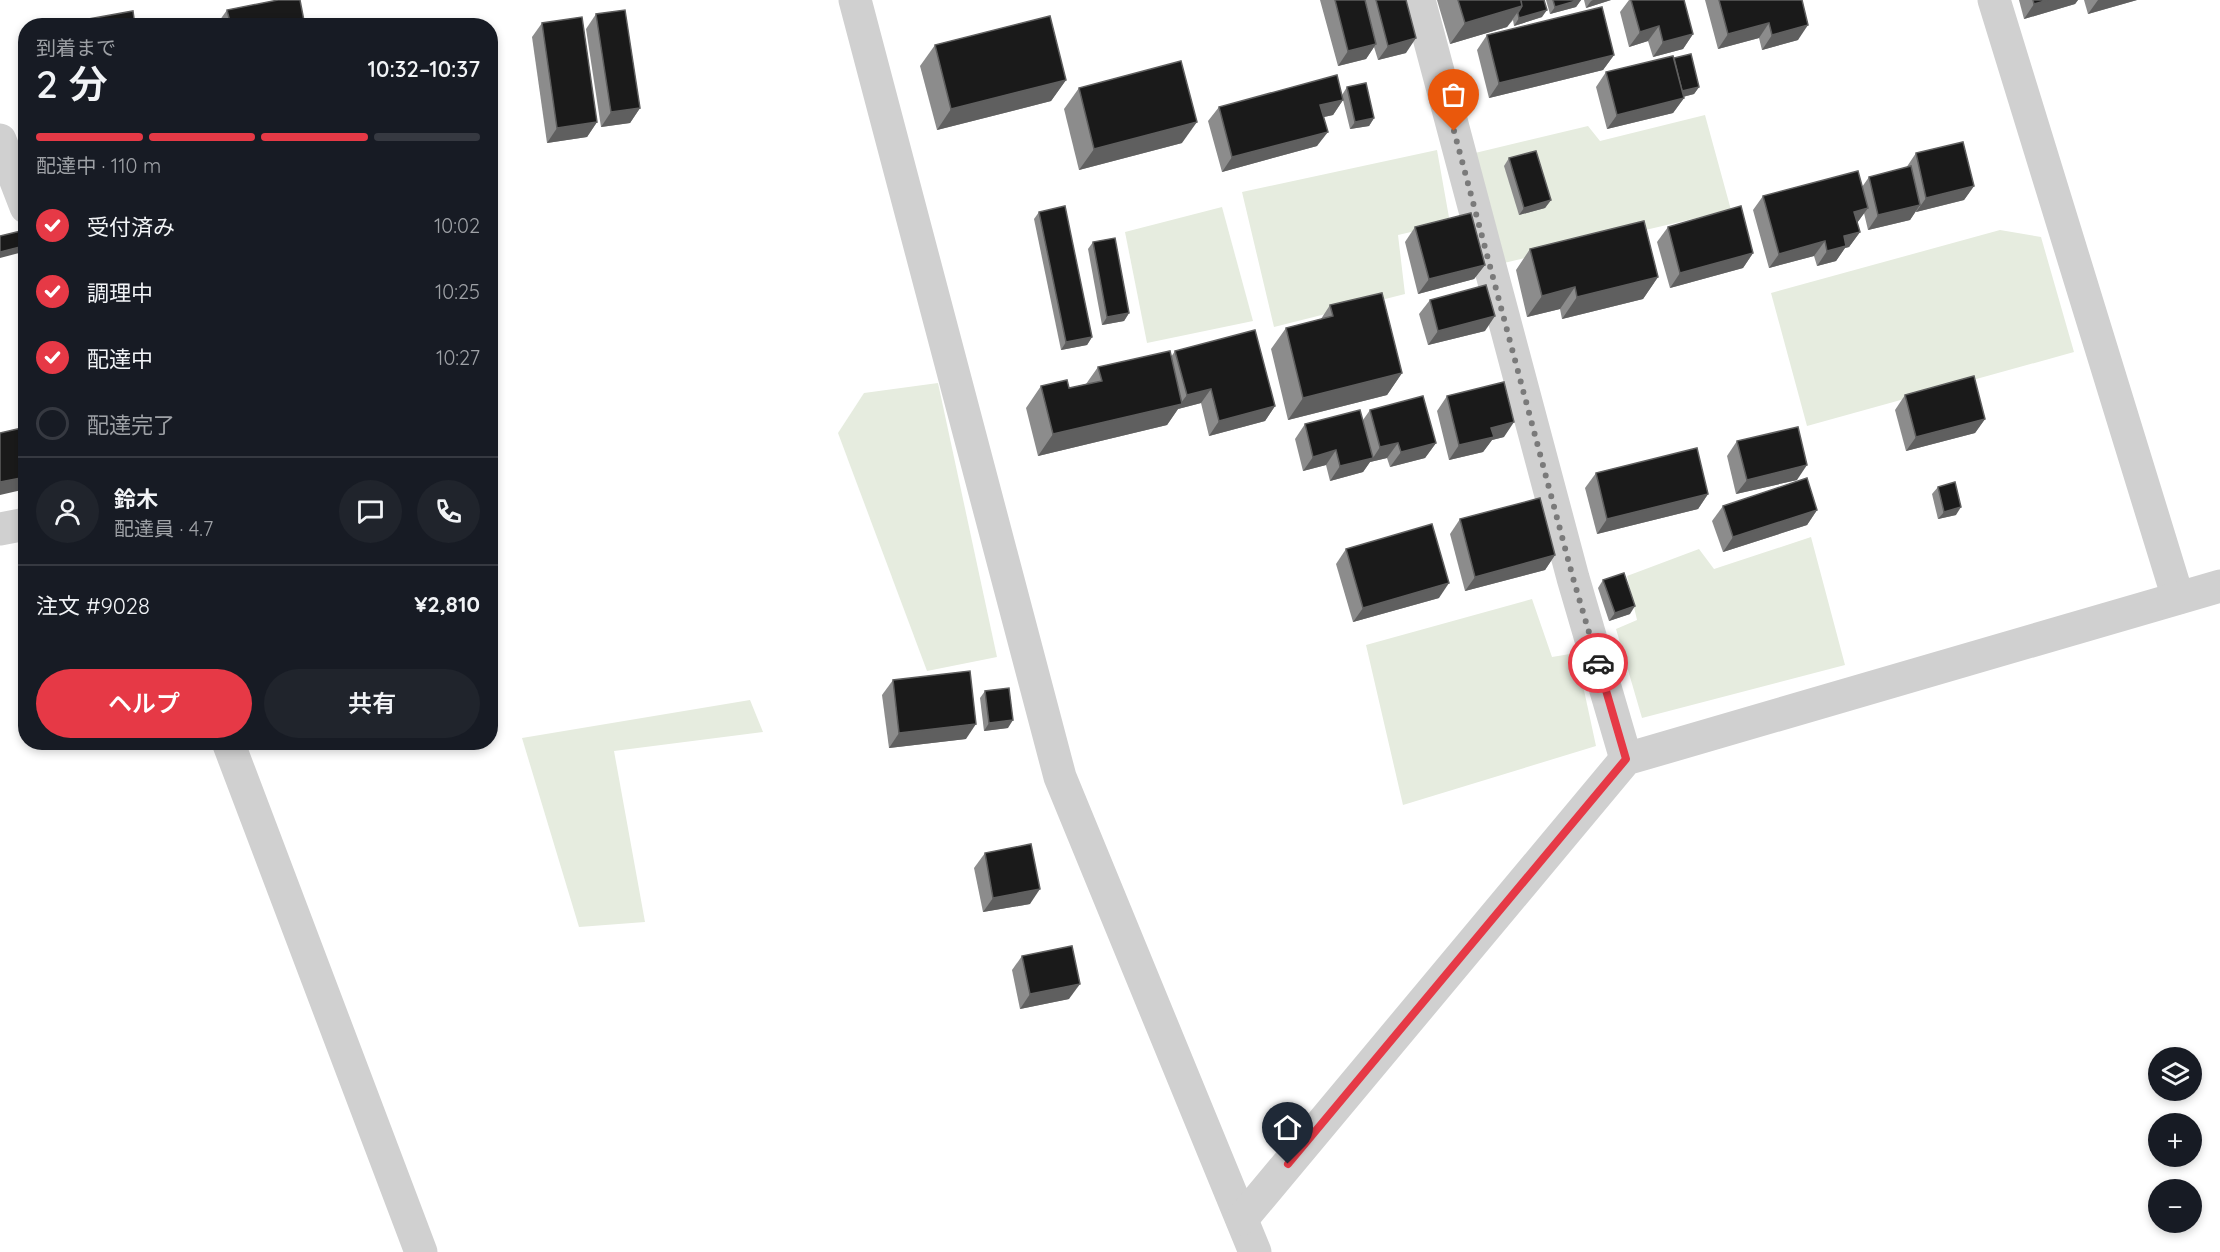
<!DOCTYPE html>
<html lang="ja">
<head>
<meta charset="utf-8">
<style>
  :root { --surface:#171b24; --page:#20242c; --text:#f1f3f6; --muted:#9ea1a6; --line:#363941; --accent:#e63946 }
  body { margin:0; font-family:Quicksand,"Noto Sans JP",sans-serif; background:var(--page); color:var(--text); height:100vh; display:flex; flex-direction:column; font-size:22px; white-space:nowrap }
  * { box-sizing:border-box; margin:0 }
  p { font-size:20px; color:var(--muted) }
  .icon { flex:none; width:33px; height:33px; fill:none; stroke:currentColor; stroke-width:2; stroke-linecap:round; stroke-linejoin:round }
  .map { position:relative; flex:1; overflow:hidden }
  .side { position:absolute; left:18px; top:18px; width:480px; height:732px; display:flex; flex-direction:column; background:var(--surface); border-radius:24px; box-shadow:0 3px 9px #0003 }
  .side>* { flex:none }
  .tools { position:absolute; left:2148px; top:1047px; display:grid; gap:12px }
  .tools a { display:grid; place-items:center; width:54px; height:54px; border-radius:50%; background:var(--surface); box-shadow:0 3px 9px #0003; font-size:30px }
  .pin { position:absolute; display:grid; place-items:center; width:51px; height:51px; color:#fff; margin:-62px -26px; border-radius:50% 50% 50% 0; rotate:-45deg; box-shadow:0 0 6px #0007 }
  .pin .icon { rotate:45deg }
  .courier { position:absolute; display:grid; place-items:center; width:60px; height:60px; margin:-30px; border:4px solid #e63946; border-radius:50%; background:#fff; color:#222; box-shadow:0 2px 8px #0007 }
  .head em { font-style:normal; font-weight:600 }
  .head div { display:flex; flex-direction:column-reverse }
  .head { display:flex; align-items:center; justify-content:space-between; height:102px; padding:0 18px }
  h1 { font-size:39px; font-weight:600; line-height:45px }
  .bar { display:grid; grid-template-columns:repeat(4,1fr); gap:9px 6px; align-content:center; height:72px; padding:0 18px }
  .bar i { height:8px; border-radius:4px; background:var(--line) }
  .bar .selected { background:var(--accent) }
  .bar p { grid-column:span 4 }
  .line { display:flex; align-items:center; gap:15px; padding:0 18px; border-top:2px solid var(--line) }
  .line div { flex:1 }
  .round { display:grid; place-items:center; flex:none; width:63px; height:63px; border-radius:32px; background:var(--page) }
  ol { padding:0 18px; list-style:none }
  li { display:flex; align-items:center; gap:18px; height:66px }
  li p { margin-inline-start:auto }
  li .icon { padding:6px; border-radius:50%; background:var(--accent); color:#fff; stroke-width:4 }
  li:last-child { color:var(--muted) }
  li i { width:33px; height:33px; border:3px solid var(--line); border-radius:50% }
  .action { display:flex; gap:12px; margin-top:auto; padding:12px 18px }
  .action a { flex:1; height:69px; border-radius:36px; background:var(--accent); color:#fff; font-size:24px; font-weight:600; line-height:69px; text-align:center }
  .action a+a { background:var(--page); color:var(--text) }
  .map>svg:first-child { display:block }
</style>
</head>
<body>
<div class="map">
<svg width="2220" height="1252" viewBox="0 0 2220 1252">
  <rect width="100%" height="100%" fill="#fff"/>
  <g fill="#e6ecdf">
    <path d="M 1705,115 L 1731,210 L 1504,263 L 1475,153 L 1588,126 L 1600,141 Z"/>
    <path d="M 1437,150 L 1450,223 L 1398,235 L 1405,294 L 1274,327 L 1242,192 Z"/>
    <path d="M 1222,207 L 1253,321 L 1147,343 L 1125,232 Z"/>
    <path d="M 2000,230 L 2041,237 L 2074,352 L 1807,426 L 1771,293 Z"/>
    <path d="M 938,383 L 997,657 L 927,671 L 838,433 L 864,393 Z"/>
    <path d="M 1811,537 L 1845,665 L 1642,718 L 1616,629 L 1637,620 L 1627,576 L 1699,549 L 1714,569 Z"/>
    <path d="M 1532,599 L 1552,657 L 1576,653 L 1596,746 L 1403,805 L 1366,645 Z"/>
    <path d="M 750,700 L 763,732 L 614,751 L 645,922 L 579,927 L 522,738 Z"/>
  </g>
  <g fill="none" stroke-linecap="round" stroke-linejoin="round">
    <g stroke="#d0d0d0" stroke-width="33">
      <path d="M 855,0 L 1060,777 L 1255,1252"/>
      <path d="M 1419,0 L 1573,578 L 1626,759"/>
      <path d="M 1994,0 L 2178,598"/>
      <path d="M 0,140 L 26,207"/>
      <path d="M 0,529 L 26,524"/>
      <path d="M 228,742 L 421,1252"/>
      <path d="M 1242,1219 L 1626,759 L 2220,586"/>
    </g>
  </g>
  <g fill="#8c8c8c">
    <path d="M 1320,0 L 1406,0 L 1406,53 L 1378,60 L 1374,47 L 1366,59 L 1338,66 Z"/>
    <path d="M 1437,0 L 1544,0 L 1542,17 L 1514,26 L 1513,20 L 1507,27 L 1450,44 Z"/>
    <path d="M 1546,0 L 1581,0 L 1576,7 L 1550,14 Z"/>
    <path d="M 1584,0 L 1611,0 L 1586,8 Z"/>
    <path d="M 1629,0 L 1684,0 L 1693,34 L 1683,49 L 1653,57 L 1648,41 L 1629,47 L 1620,12 Z"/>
    <path d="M 1705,0 L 1802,0 L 1798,40 L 1762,50 L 1759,38 L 1718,49 Z"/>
    <path d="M 2019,0 L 2078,0 L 2075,4 L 2024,19 Z"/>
    <path d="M 2084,0 L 2137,0 L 2088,14 Z"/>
    <path d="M 227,10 L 305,26 L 217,26 L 217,24 Z"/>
    <path d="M 596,14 L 640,108 L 630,123 L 601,127 L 586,29 Z"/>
    <path d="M 542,23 L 597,122 L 587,137 L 547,143 L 532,37 Z"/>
    <path d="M 1487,35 L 1614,55 L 1603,70 L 1489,98 L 1477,50 Z"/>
    <path d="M 935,45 L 1066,80 L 1051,101 L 937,130 L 920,66 Z"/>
    <path d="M 1674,58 L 1699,87 L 1694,94 L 1683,97 L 1684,98 L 1673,113 L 1607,129 L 1596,87 L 1606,72 Z"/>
    <path d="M 1347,87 L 1374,118 L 1369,126 L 1350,129 L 1343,100 L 1333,115 L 1324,117 L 1317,146 L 1222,172 L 1208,121 L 1219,107 L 1342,95 Z"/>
    <path d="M 1079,88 L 1182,143 L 1079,170 L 1064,109 Z"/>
    <path d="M 1916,153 L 1974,186 L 1964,200 L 1916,212 L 1916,211 L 1910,220 L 1868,230 L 1864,213 L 1857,223 L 1860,232 L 1849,247 L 1845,248 L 1836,261 L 1817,266 L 1814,256 L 1769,268 L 1753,210 L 1763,196 L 1862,187 L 1869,177 L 1906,168 Z"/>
    <path d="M 1509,158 L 1551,200 L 1545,208 L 1519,215 L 1504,166 Z"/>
    <path d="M 1039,212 L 1092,337 L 1087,345 L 1061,350 L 1034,219 Z"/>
    <path d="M 1415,227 L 1485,265 L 1474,279 L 1418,294 L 1405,242 Z"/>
    <path d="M 1668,227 L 1753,253 L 1743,268 L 1670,288 L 1657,242 Z"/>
    <path d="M 1093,242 L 1129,313 L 1124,321 L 1102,325 L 1088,249 Z"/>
    <path d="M 1530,249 L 1658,277 L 1643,299 L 1562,319 L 1560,309 L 1527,317 L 1516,270 Z"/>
    <path d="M 1430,300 L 1485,331 L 1428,345 L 1419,314 Z"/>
    <path d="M 1330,305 L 1402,373 L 1387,395 L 1288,420 L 1271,349 L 1286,328 L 1321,319 Z"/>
    <path d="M 1175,351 L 1275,406 L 1265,421 L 1209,436 L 1201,403 L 1178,409 L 1167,425 L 1038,456 L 1026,408 L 1041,386 L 1069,388 L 1086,384 L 1098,367 L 1171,357 Z"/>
    <path d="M 1905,395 L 1985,419 L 1975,433 L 1906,451 L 1895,410 Z"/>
    <path d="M 1447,396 L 1504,437 L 1492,440 L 1483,452 L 1449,460 L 1437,411 Z"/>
    <path d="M 1370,410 L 1436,443 L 1425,458 L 1390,467 L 1387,458 L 1370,462 L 1363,472 L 1330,481 L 1326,465 L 1303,471 L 1295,439 L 1305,424 L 1363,420 Z"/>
    <path d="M 1737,441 L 1797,480 L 1736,494 L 1727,456 Z"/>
    <path d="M 1596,473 L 1708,494 L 1698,509 L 1597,534 L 1585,488 Z"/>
    <path d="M 1938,487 L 1956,515 L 1938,519 L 1932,494 Z"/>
    <path d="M 1723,506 L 1817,510 L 1807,525 L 1723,552 L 1712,521 Z"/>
    <path d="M 1460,519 L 1555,555 L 1545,570 L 1465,591 L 1450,534 Z"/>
    <path d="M 1346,549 L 1439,598 L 1353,622 L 1336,564 Z"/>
    <path d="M 1603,580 L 1630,614 L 1609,621 L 1598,588 Z"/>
    <path d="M 893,680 L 966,739 L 889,748 L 882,695 Z"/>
    <path d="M 985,691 L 1008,728 L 984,731 L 980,698 Z"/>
    <path d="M 985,853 L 1030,904 L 983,912 L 974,868 Z"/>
    <path d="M 1022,956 L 1069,999 L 1020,1009 L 1012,970 Z"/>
  </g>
  <g fill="#5f5f5f">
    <path d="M 1579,0 L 1581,0 L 1576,7 L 1550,14 L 1555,7 Z"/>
    <path d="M 1593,0 L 1611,0 L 1586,8 L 1591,1 Z"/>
    <path d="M 2048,0 L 2078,0 L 2075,4 L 2024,19 L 2034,4 Z"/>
    <path d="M 2098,0 L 2137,0 L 2088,14 Z"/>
    <path d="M 1522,6 L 1507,27 L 1450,44 L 1465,23 Z"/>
    <path d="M 1547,10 L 1542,17 L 1514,26 L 1519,18 Z"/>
    <path d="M 1769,23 L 1759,38 L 1718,49 L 1728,34 Z"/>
    <path d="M 1808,25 L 1798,40 L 1762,50 L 1772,35 Z"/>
    <path d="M 1659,26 L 1648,41 L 1629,47 L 1640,32 Z"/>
    <path d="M 1693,34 L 1683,49 L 1653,57 L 1663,42 Z"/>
    <path d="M 1416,38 L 1406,53 L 1378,60 L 1388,46 Z"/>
    <path d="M 1376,44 L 1366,59 L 1338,66 L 1348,51 Z"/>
    <path d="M 1614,55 L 1603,70 L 1489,98 L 1499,83 Z"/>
    <path d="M 1066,80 L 1051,101 L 937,130 L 951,109 Z"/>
    <path d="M 1699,87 L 1694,94 L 1674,99 L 1680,91 Z"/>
    <path d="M 1684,98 L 1673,113 L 1607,129 L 1617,115 Z"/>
    <path d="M 1343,100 L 1333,115 L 1310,120 L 1320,105 Z"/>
    <path d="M 640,108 L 630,123 L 601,127 L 611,112 Z"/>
    <path d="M 1374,118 L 1369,126 L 1350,129 L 1355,122 Z"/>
    <path d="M 597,122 L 587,137 L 547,143 L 557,128 Z"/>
    <path d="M 1197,122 L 1182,143 L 1079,170 L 1094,149 Z"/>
    <path d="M 1328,132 L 1317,146 L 1222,172 L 1232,157 Z"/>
    <path d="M 1974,186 L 1964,200 L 1916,212 L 1926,198 Z"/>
    <path d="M 1551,200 L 1545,208 L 1519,215 L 1524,208 Z"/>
    <path d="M 1920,205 L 1910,220 L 1868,230 L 1878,215 Z"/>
    <path d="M 1868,208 L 1857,223 L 1854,212 Z"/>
    <path d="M 1860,232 L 1849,247 L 1845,248 L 1836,261 L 1817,266 L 1827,251 L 1844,236 Z"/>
    <path d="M 1825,241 L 1814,256 L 1769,268 L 1779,254 Z"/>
    <path d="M 24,246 L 19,253 L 0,258 L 0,252 Z"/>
    <path d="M 1753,253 L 1743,268 L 1670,288 L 1680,273 Z"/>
    <path d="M 1485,265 L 1474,279 L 1418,294 L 1429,279 Z"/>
    <path d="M 1658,277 L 1643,299 L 1562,319 L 1577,297 Z"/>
    <path d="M 1575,287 L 1560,309 L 1527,317 L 1542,296 Z"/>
    <path d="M 1129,313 L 1124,321 L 1102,325 L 1107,317 Z"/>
    <path d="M 1495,316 L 1485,331 L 1428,345 L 1438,331 Z"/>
    <path d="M 1092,337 L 1087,345 L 1061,350 L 1066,342 Z"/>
    <path d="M 1402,373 L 1387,395 L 1288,420 L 1303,398 Z"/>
    <path d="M 1211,389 L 1201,403 L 1178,409 L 1167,425 L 1038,456 L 1053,434 L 1180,404 L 1187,395 Z"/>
    <path d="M 1275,406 L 1265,421 L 1209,436 L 1219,421 Z"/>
    <path d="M 1985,419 L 1975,433 L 1906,451 L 1916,437 Z"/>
    <path d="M 1514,422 L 1504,437 L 1492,440 L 1483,452 L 1449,460 L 1459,445 L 1491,428 Z"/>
    <path d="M 1398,443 L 1387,458 L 1370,462 L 1363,472 L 1330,481 L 1340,466 L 1373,458 L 1380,447 Z"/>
    <path d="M 1436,443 L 1425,458 L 1390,467 L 1401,452 Z"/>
    <path d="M 1336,450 L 1326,465 L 1303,471 L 1313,457 Z"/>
    <path d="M 1807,465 L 1797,480 L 1736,494 L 1747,480 Z"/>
    <path d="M 26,477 L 26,489 L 0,495 L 0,482 Z"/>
    <path d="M 1708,494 L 1698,509 L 1597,534 L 1607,519 Z"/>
    <path d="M 1961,507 L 1956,515 L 1938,519 L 1944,512 Z"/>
    <path d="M 1817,510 L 1807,525 L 1723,552 L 1733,537 Z"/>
    <path d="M 1555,555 L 1545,570 L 1465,591 L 1475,577 Z"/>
    <path d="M 1449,583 L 1439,598 L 1353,622 L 1363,608 Z"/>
    <path d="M 1635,606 L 1630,614 L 1609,621 L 1615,613 Z"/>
    <path d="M 1013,720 L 1008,728 L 984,731 L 989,723 Z"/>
    <path d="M 976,724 L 966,739 L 889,748 L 899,733 Z"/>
    <path d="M 1040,889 L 1030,904 L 983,912 L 993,898 Z"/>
    <path d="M 1080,984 L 1069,999 L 1020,1009 L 1030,994 Z"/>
  </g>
  <g fill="#1a1a1a" stroke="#5f5f5f" stroke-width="1.5">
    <path d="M 278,0 L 300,0 L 305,26 L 231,26 L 227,10 Z"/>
    <path d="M 1335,0 L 1365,0 L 1376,44 L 1348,51 Z"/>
    <path d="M 1376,0 L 1406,0 L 1416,38 L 1388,46 Z"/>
    <path d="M 1458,0 L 1521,0 L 1522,6 L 1465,23 Z"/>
    <path d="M 1521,0 L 1544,0 L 1547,10 L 1519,18 L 1518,13 L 1522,6 Z"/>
    <path d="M 1553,0 L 1579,0 L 1555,7 Z"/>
    <path d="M 1631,0 L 1684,0 L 1693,34 L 1663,42 L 1659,26 L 1640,32 Z"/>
    <path d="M 1719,0 L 1802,0 L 1808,25 L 1772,35 L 1769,23 L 1728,34 Z"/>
    <path d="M 2033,0 L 2048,0 L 2034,4 Z"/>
    <path d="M 1602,7 L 1614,55 L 1499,83 L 1487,35 Z"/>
    <path d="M 625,10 L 640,108 L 611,112 L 596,14 Z"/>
    <path d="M 133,11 L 135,26 L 50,26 Z"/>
    <path d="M 1050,16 L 1066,80 L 951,109 L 935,45 Z"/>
    <path d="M 582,17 L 597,122 L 557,128 L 542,23 Z"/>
    <path d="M 1691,54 L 1699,87 L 1682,91 L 1674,58 Z"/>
    <path d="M 1673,56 L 1684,98 L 1617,115 L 1606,72 Z"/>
    <path d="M 1181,61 L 1197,122 L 1094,149 L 1079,88 Z"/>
    <path d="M 1337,75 L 1343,100 L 1320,105 L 1328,132 L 1232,157 L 1219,107 Z"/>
    <path d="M 1366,83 L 1374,118 L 1355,122 L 1347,87 Z"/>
    <path d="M 1963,142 L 1974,186 L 1926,198 L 1916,153 Z"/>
    <path d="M 1536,151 L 1551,200 L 1524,208 L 1509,158 Z"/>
    <path d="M 1911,166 L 1920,205 L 1878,215 L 1869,177 Z"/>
    <path d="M 1858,171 L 1868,208 L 1854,212 L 1860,232 L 1844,236 L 1846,246 L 1827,251 L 1825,241 L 1779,254 L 1763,196 Z"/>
    <path d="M 1065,206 L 1092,337 L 1066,342 L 1039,212 Z"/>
    <path d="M 1741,206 L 1753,253 L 1680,273 L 1668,227 Z"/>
    <path d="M 1471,213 L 1485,265 L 1429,279 L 1415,227 Z"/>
    <path d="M 1644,221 L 1658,277 L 1577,297 L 1575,287 L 1542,296 L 1530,249 Z"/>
    <path d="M 21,231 L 24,246 L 0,252 L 0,236 Z"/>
    <path d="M 1115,238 L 1129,313 L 1107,317 L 1093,242 Z"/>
    <path d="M 1486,285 L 1495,316 L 1438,331 L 1430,300 Z"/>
    <path d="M 1382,293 L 1402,373 L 1303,398 L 1286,328 L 1333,316 L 1330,305 Z"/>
    <path d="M 1255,330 L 1275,406 L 1219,421 L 1211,389 L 1187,395 L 1175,351 Z"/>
    <path d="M 1170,351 L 1182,404 L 1053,434 L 1041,386 L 1067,380 L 1069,388 L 1102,381 L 1098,367 Z"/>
    <path d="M 1974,376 L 1985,419 L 1916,437 L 1905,395 Z"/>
    <path d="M 1504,382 L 1514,422 L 1491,428 L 1494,437 L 1459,445 L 1447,396 Z"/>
    <path d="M 1423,396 L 1436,443 L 1401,452 L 1398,443 L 1380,447 L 1370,410 Z"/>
    <path d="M 1360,410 L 1373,458 L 1340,466 L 1336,450 L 1313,457 L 1305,424 Z"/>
    <path d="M 26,427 L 26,477 L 0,482 L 0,433 Z"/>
    <path d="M 1798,427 L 1807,465 L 1747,480 L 1737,441 Z"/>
    <path d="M 1697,448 L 1708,494 L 1607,519 L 1596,473 Z"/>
    <path d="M 1807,478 L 1817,510 L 1733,537 L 1723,506 Z"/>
    <path d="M 1955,482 L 1961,507 L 1944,512 L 1938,487 Z"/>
    <path d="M 1540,498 L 1555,555 L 1475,577 L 1460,519 Z"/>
    <path d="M 1432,524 L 1449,583 L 1363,608 L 1346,549 Z"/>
    <path d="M 1624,573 L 1635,606 L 1615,613 L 1603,580 Z"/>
    <path d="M 970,671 L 976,724 L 899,733 L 893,680 Z"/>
    <path d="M 1009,688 L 1013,720 L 989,723 L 985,691 Z"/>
    <path d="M 1031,844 L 1040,889 L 993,898 L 985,853 Z"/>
    <path d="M 1072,946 L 1080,984 L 1030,994 L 1022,956 Z"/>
  </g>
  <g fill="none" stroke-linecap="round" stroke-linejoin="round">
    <path stroke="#7a7a7a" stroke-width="6" stroke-dasharray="0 10.8" d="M 1454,131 L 1573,578 L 1598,663"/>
    <path stroke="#e63946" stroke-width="8" d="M 1288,1164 L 1626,759 L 1598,663"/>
  </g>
</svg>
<div class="tools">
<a><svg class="icon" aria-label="layers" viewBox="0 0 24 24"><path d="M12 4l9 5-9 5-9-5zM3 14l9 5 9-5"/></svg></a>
<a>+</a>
<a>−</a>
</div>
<div class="pin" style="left:1454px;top:131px;background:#ea580c"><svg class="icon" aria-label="bag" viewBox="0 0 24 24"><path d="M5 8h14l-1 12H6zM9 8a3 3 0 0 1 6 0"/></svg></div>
<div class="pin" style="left:1288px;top:1164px;background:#1f2937"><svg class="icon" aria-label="home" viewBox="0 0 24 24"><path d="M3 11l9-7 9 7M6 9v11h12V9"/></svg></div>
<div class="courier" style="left:1598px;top:663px"><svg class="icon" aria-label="car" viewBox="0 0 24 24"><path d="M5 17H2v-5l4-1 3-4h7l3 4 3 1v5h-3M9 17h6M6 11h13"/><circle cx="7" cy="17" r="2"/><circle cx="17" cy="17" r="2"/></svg></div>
<section class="side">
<div class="head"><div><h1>2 分</h1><p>到着まで</p></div><em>10:32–10:37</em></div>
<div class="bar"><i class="selected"></i><i class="selected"></i><i class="selected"></i><i></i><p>配達中 · 110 m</p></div>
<ol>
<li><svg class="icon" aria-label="check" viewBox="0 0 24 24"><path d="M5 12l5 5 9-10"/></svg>受付済み<p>10:02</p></li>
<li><svg class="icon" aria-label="check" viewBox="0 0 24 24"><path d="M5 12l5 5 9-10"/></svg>調理中<p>10:25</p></li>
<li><svg class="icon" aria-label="check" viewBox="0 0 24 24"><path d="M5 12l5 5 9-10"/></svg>配達中<p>10:27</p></li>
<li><i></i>配達完了</li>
</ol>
<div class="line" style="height:108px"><a class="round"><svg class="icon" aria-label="person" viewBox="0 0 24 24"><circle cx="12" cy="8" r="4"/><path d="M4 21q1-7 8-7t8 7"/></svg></a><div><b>鈴木</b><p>配達員 · 4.7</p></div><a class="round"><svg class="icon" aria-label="chat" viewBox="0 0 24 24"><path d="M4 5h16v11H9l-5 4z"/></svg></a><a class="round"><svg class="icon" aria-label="phone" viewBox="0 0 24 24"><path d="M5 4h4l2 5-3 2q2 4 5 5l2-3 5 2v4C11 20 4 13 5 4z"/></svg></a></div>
<div class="line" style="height:78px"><div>注文 #9028</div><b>¥2,810</b></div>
<div class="action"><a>ヘルプ</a><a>共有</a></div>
</section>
</div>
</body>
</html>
